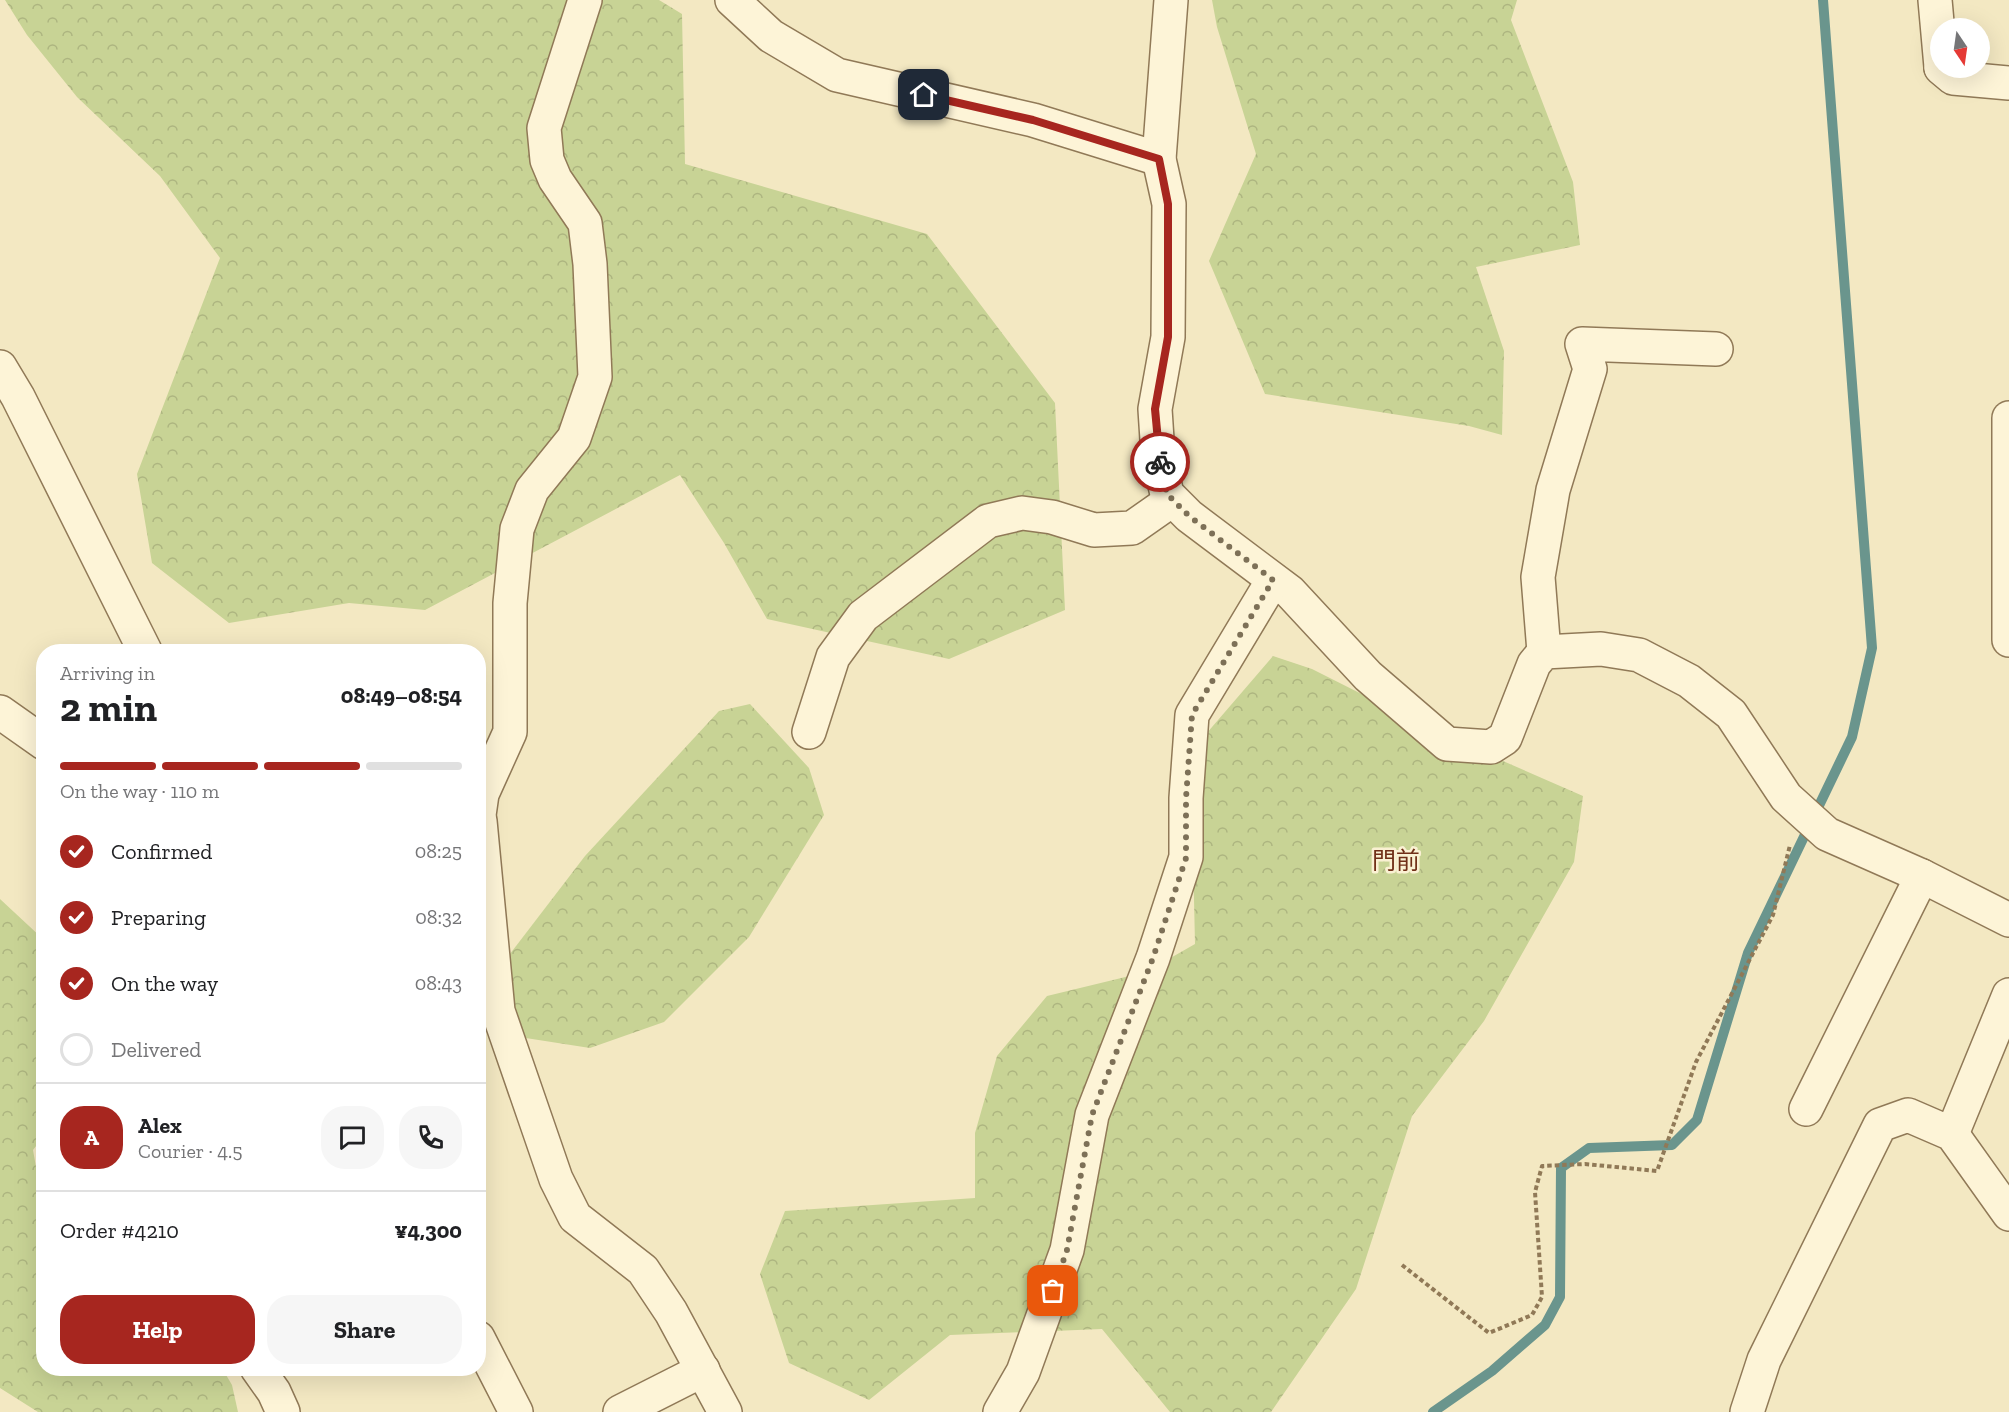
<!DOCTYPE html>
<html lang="en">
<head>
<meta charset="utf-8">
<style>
  :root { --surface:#fff; --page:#f6f6f6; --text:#202124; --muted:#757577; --line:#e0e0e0; --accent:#a7261f }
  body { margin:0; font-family:"Zilla Slab","Noto Sans JP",serif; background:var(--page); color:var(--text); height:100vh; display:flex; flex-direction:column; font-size:22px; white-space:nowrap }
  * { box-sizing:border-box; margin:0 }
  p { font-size:20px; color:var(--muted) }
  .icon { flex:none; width:33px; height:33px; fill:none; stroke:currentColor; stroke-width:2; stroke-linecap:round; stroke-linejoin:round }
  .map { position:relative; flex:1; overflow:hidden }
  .panel { position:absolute; left:36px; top:644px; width:450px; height:732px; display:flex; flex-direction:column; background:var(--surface); border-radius:24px; box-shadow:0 6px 24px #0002 }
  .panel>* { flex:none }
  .needle { width:39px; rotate:167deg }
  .tools { position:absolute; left:1930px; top:18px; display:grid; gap:12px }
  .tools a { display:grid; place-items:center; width:60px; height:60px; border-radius:50%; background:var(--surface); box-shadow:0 6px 24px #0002; font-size:30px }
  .pin { position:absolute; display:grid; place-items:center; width:51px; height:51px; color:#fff; margin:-26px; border-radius:12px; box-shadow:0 3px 9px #0006 }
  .courier { position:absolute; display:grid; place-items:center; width:60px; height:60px; margin:-30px; border:4px solid #a7261f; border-radius:50%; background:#fff; color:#222; box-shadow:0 2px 8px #0007 }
  .headline em { font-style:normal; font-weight:700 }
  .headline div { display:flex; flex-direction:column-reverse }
  .headline { display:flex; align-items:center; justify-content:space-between; height:102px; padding:0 24px }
  h1 { font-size:39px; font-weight:700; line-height:45px }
  .bar { display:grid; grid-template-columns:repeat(4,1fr); gap:9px 6px; align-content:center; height:72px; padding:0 24px }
  .bar i { height:8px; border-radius:4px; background:var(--line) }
  .bar .on { background:var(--accent) }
  .bar p { grid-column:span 4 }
  .line { display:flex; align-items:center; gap:15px; padding:0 24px; border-top:2px solid var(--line) }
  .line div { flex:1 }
  .round { display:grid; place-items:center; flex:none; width:63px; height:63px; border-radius:24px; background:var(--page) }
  ol { padding:0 24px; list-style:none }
  li { display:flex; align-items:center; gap:18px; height:66px }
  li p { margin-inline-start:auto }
  li .icon { padding:6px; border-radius:50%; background:var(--accent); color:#fff; stroke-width:4 }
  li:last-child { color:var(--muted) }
  li i { width:33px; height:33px; border:3px solid var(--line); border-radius:50% }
  .action { display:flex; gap:12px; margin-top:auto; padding:12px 24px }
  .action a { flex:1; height:69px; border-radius:24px; background:var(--accent); color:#fff; font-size:24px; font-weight:700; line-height:69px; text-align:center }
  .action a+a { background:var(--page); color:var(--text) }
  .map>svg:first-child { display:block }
</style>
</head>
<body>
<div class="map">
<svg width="2009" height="1412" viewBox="0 0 2009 1412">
  <defs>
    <pattern id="forest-crowns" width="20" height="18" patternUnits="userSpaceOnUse" patternTransform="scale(1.5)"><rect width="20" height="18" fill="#c8d395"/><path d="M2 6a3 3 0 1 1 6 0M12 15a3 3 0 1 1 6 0" fill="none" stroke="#adb580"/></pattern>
  </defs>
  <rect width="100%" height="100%" fill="#f3e8c2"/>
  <g fill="url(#forest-crowns)">
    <path d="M 5,0 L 659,0 L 682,14 L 685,164 L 927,234 L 1055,403 L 1065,610 L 949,659 L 767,619 L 724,543 L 680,475 L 425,610 L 349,603 L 229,623 L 152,563 L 137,474 L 220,258 L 160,176 L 77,97 L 27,35 Z"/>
    <path d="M 1212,0 L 1517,0 L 1511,20 L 1573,182 L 1580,245 L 1476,267 L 1504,351 L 1502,435 L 1469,426 L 1265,394 L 1209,261 L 1256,154 L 1217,27 Z"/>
    <path d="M 1273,656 L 1312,669 L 1439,733 L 1583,796 L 1574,862 L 1484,1021 L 1412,1116 L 1356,1289 L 1271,1412 L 1170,1412 L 1102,1329 L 950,1335 L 869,1400 L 789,1363 L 760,1274 L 785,1211 L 975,1198 L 975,1133 L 997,1056 L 1047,996 L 1146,972 L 1195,944 L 1192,809 L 1206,734 Z"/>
    <path d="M 750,704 L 809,768 L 824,815 L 749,937 L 664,1022 L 590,1048 L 507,1035 L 487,984 L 585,856 L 719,711 Z"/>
    <path d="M 0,899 L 43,939 L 43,1137 L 33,1150 L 43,1206 L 44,1368 L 222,1368 L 232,1385 L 238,1412 L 38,1412 L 0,1388 Z"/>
  </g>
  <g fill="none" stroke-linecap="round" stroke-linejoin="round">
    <path stroke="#6a958d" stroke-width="10" d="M 1433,1412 L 1492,1371 L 1545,1325 L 1560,1297 L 1561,1168 L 1589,1148 L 1672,1145 L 1697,1120 L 1748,953 L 1852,737 L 1872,648 L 1823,0"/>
    <defs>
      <g id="minor">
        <path d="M 732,0 L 771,36 L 837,75 L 1033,120 L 1159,159"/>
        <path d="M 1171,0 L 1159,159 L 1169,204 L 1168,337 L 1155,409 L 1158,455 L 1167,494 L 1189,516 L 1290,592 L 1368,676 L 1447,744 L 1491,747 L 1505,738 L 1534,664 L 1544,652 L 1601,649 L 1639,655 L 1689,681 L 1731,714 L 1786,797 L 1827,834 L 1922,876 L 2009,920"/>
        <path d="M 1935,0 L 1941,67"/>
        <path d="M 1941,68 L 1953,78 L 2009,83"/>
        <path d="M 0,367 L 18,397 L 145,651"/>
        <path d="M 2009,418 L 2009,640"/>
        <path d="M 1544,652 L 1538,577 L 1553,490 L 1590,369 L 1582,344 L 1716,349"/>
        <path d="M 0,712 L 44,743"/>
        <path d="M 809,732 L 833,657 L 863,616 L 988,521 L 1022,513 L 1052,517 L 1094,530 L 1132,528 L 1172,500"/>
        <path d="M 480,821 L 498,1011 L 556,1179 L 575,1217 L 643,1270 L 671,1312 L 725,1412"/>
        <path d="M 478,822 L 482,794 L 510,732 L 510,603 L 517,529 L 532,490 L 574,438 L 595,377 L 590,264 L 585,223 L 555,179 L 547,160 L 544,128 L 585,0"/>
        <path d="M 1806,1109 L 1922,876"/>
        <path d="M 1952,1134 L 2009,995"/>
        <path d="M 478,1338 L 516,1412"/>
        <path d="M 257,1368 L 274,1392 L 283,1412"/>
        <path d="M 620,1412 L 703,1370"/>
        <path d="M 1000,1412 L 1023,1372 L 1067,1250 L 1092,1115 L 1153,958 L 1186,857 L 1186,798 L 1192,715 L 1273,580"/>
        <path d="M 1747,1412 L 1764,1360 L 1880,1125 L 1908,1115 L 1952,1134 L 2009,1214"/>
      </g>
    </defs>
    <use href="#minor" stroke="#907957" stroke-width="36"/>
    <path stroke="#907957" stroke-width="4" stroke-dasharray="4.5 3" stroke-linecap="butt" d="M 1402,1265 L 1489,1333 L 1532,1315 L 1542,1297 L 1535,1192 L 1542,1166 L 1585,1164 L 1657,1171 L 1696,1062 L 1773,915 L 1790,845"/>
    <use href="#minor" stroke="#fdf4d7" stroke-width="33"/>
  </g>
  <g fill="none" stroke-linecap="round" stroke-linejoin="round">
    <path stroke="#7d7057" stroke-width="6" stroke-dasharray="0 10.8" d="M 1053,1291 L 1067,1250 L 1092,1115 L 1153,958 L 1186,858 L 1186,798 L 1192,715 L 1273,580 L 1189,516 L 1167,494 L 1160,462"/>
    <path stroke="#a7261f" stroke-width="8" d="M 924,95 L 1033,120 L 1159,159 L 1168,204 L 1168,337 L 1155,409 L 1160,462"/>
  </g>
  <g text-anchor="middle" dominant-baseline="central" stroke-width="5" stroke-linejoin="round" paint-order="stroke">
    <g font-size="24" fill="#702f17" stroke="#faf1d3">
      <text x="1396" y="860">門前</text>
    </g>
  </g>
</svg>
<div class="tools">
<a><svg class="needle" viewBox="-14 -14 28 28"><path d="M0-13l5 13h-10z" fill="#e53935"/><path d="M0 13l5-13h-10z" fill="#757577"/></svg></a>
</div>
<div class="pin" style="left:1053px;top:1291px;background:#ea580c"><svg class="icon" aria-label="bag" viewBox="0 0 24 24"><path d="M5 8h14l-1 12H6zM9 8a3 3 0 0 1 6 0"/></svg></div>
<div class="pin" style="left:924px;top:95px;background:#1f2937"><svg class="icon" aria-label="home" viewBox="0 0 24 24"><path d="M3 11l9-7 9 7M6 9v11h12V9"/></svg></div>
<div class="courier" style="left:1160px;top:462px"><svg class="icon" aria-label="bike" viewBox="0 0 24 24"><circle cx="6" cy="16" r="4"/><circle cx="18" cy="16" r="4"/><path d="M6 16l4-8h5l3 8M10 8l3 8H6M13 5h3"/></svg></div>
<section class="panel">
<div class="headline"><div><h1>2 min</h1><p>Arriving in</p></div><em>08:49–08:54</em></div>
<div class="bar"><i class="on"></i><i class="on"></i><i class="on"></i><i></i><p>On the way · 110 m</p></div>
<ol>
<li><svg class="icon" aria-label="check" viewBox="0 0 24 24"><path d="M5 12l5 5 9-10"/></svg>Confirmed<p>08:25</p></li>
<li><svg class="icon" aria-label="check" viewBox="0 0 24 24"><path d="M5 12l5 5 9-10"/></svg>Preparing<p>08:32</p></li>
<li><svg class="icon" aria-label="check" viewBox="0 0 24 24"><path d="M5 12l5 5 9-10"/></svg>On the way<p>08:43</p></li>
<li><i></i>Delivered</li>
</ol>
<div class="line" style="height:108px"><b class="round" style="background:var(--accent);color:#fff">A</b><div><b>Alex</b><p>Courier · 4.5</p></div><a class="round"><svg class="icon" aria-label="chat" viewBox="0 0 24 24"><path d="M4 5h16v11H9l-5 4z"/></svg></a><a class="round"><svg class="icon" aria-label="phone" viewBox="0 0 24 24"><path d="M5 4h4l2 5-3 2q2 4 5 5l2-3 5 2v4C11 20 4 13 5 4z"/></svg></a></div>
<div class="line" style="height:78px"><div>Order #4210</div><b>¥4,300</b></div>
<div class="action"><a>Help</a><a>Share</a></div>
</section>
</div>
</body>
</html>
